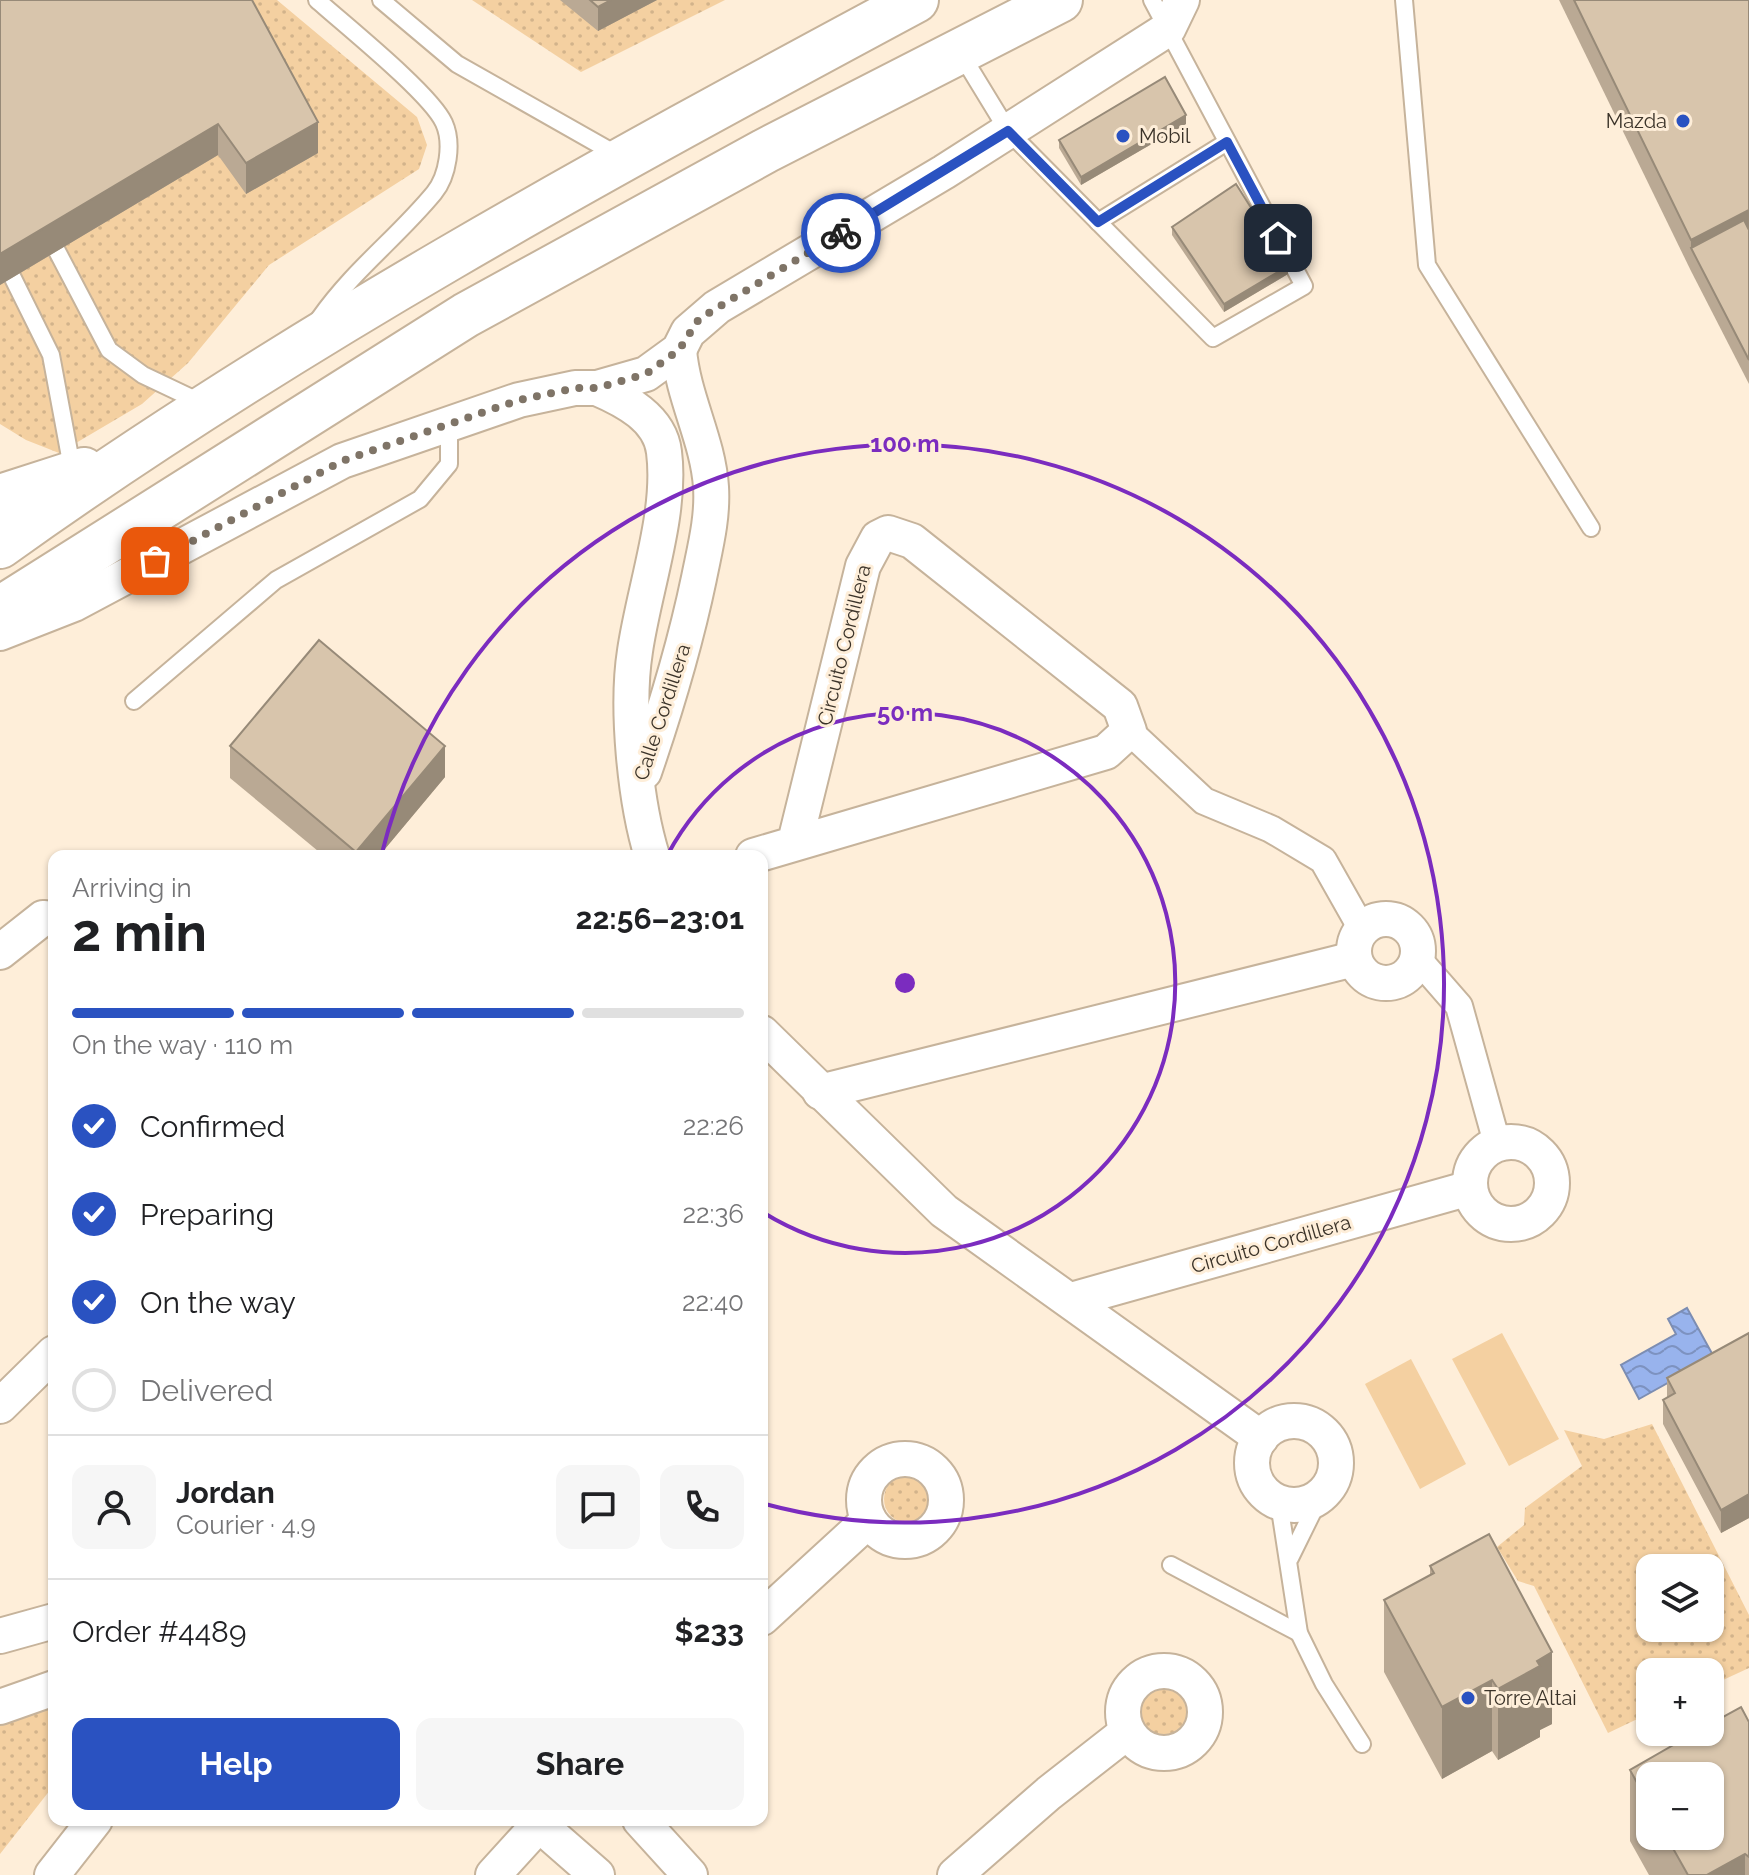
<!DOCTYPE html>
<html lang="en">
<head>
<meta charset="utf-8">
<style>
  :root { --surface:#fff; --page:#f6f6f6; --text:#202124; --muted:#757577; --line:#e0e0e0; --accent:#2a52c1 }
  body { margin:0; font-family:Raleway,sans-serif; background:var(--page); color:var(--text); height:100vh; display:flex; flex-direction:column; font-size:30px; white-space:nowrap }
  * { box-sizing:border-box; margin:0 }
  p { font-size:26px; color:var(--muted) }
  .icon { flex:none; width:44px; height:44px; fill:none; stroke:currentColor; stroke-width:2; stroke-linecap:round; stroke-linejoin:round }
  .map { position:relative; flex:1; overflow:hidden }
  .drawer { position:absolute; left:48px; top:850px; width:720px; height:976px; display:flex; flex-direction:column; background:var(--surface); border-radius:16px; box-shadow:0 2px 6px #0004 }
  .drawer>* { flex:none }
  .tools { position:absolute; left:1636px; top:1554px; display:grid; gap:16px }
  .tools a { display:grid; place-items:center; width:88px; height:88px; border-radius:16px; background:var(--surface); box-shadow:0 2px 6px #0004; font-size:40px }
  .pin { position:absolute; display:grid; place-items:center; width:68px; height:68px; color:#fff; margin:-34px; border-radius:16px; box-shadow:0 4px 12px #0006 }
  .courier { position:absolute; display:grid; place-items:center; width:80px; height:80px; margin:-40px; border:6px solid #2a52c1; border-radius:50%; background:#fff; color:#222; box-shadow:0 2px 10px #0007 }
  .overview em { font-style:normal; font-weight:700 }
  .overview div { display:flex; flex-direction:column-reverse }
  .overview { display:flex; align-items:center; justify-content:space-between; height:136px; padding:0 24px }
  h1 { font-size:52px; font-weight:700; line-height:60px }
  .bar { display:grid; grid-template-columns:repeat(4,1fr); gap:12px 8px; align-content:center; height:96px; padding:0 24px }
  .bar i { height:10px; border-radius:6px; background:var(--line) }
  .bar .on { background:var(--accent) }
  .bar p { grid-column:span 4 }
  .line { display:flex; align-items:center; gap:20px; padding:0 24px; border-top:2px solid var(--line) }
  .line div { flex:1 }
  .round { display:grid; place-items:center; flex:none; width:84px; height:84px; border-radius:16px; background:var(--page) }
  ol { padding:0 24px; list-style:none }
  li { display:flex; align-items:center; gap:24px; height:88px }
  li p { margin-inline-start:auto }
  li .icon { padding:8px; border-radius:50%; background:var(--accent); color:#fff; stroke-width:4 }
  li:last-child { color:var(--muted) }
  li i { width:44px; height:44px; border:4px solid var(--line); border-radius:50% }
  .primary-button { display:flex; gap:16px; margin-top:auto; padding:16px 24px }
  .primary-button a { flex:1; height:92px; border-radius:16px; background:var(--accent); color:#fff; font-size:32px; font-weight:700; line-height:92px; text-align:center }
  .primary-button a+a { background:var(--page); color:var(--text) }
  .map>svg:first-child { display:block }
</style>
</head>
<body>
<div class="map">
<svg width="1749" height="1875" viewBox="0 0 1749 1875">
  <defs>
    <pattern id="grass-dots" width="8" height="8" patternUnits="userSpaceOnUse" patternTransform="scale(2)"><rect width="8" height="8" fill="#f4d0a1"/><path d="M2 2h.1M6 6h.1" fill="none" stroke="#d2b38b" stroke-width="1.8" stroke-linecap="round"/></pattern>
    <pattern id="water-waves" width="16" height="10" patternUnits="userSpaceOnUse" patternTransform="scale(2)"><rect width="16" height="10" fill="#98b3ed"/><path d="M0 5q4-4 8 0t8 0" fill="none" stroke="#7d92c0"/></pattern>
  </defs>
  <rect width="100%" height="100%" fill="#feeed9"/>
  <g fill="url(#grass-dots)" fill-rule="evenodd">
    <path d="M 0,0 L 277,0 L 417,117 L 427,145 L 419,169 L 269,265 L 188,363 L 142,404 L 59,453 L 26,440 L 0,424 Z"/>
    <path d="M 472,0 L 725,0 L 581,72 Z"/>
    <path d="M 1652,1424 L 1749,1615 L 1749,1668 L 1710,1686 L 1710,1672 L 1650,1672 L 1650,1713 L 1608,1733 L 1534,1586 L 1518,1581 L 1497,1547 L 1524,1525 L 1525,1508 L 1582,1466 L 1564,1430 L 1604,1439 ZM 1710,1568 L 1710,1628 L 1650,1628 L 1650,1568 Z"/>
    <circle cx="908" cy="1499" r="24"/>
    <circle cx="1165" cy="1711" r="25"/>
    <path d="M 54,1708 L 54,1785 L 0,1854 L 0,1723 Z"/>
  </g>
  <g fill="#f4d0a1">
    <path d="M 1502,1333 L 1559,1439 L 1509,1466 L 1452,1359 Z"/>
    <path d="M 1411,1359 L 1466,1464 L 1420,1489 L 1365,1384 Z"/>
  </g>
  <path fill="url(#water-waves)" stroke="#7c8db2" stroke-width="2" d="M 1687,1308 L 1714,1357 L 1639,1399 L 1621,1365 L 1676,1334 L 1668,1319 Z"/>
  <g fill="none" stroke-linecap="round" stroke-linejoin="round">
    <defs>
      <g id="service">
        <path d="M 317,0 C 345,25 431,94 444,123 C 453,143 448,176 434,193 C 396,239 355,268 319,319"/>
        <path d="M 381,0 L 457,64 L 621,157"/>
        <path d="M 1404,0 L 1427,265 L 1591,528"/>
        <path d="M 961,54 L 1008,131 L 1213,338 L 1304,286 L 1152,0"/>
        <path d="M 1098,222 L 1227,142"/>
        <path d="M 47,232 L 109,350 L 143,375 L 202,403"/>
        <path d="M 0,252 L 51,355 L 73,473"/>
        <path d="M 134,701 L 276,580 L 420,499 L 449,464 L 449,424"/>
        <path d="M 1279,1503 L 1299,1633 L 1324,1684 L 1362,1744"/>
        <path d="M 1290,1558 L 1321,1495"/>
        <path d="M 1171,1565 L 1299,1633"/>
      </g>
      <g id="pedestrian">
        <path d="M 1129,731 L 1204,801 L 1271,829 L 1323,860 L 1362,929"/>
        <path d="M 1418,959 L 1459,1006 L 1497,1143"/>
      </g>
      <g id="minor">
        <path d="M 597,388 C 625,400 660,418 664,452 C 672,513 644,589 635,651 C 626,708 635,801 652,856"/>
        <path d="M 0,633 L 74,604 L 342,461 L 519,400 L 575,388 L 597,388 L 646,374 L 679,350 L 688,332 L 717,307 L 944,172 L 1168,29 L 1182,0"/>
        <path d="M 644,772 C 666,708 685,645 699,578 C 705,548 713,518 711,487 C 708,440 683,398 679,350"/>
        <path d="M 753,856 L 1106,752 L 1129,731 L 1120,706 L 912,541 L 888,533 L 878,538 L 863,566 L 795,842"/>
        <circle cx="1386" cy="951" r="32"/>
        <path d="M 0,952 L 43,918 L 54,919"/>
        <path d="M 762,1033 L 944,1211 L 1261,1438"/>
        <path d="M 820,1092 L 1354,959"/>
        <circle cx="1511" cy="1183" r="41"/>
        <path d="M 1071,1300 L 1470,1188"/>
        <path d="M 0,1406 L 54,1353"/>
        <circle cx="1294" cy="1463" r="42"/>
        <circle cx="905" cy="1500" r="41"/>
        <path d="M 762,1618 L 869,1520"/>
        <path d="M 0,1636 L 54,1621"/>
        <circle cx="1164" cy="1712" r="41"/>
        <path d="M 0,1707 L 54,1688"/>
        <path d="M 534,1820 L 597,1875"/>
        <path d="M 640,1820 L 690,1875"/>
        <path d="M 52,1875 L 95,1820"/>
        <path d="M 493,1875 L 543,1820"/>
        <path d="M 955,1875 L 1049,1793 L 1127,1732"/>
      </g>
      <g id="trunk">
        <path d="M 0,497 L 84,470"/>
        <path d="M 0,546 C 289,339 603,168 916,0"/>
        <path d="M 0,609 L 466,315 L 765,151 L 1060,0"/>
      </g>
    </defs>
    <use href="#service" stroke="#c6b39b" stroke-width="20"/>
    <use href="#pedestrian" stroke="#c6b39b" stroke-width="30"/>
    <use href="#minor" stroke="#c6b39b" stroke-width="38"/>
    <use href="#trunk" stroke="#c6b39b" stroke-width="48"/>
    <use href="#service" stroke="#fff" stroke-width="16"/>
    <use href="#pedestrian" stroke="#fff" stroke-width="26"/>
    <use href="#minor" stroke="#fff" stroke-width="34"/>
    <use href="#trunk" stroke="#fff" stroke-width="44"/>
  </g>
  <g fill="#baa994" fill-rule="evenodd">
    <path d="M 0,0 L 318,153 L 246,194 L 218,155 L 0,285 Z"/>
    <path d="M 560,0 L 657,0 L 598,31 Z"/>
    <path d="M 1559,0 L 1749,0 L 1749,384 L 1691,271 Z"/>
    <path d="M 1186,124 L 1081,185 L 1059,148 L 1059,140 Z"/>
    <path d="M 1172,227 L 1288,274 L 1224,312 L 1172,235 Z"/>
    <path d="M 230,746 L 445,777 L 379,856 L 324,856 L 230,778 Z"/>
    <path d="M 1749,1333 L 1749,1518 L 1721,1533 L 1663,1424 L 1663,1400 L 1667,1398 L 1667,1378 Z"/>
    <path d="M 1430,1566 L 1552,1724 L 1540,1730 L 1540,1737 L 1498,1760 L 1492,1751 L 1442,1779 L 1384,1672 L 1384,1600 L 1430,1575 Z"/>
    <path d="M 1749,1722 L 1749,1875 L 1649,1875 L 1630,1841 L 1630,1770 ZM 1650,1776 L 1710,1836 L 1650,1836 Z"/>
  </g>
  <g fill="#978a78">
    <path d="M 611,0 L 657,0 L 598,31 L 598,7 Z"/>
    <path d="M 1186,115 L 1186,124 L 1081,185 L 1081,177 Z"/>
    <path d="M 318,122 L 318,153 L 246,194 L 246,163 Z"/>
    <path d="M 218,124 L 218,155 L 0,285 L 0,254 Z"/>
    <path d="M 1749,210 L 1749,242 L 1691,248 L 1691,240 Z"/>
    <path d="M 1288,266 L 1288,274 L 1224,312 L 1224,304 Z"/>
    <path d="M 445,746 L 445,777 L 379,856 L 356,856 L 356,852 Z"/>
    <path d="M 1749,1494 L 1749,1518 L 1721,1533 L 1721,1510 Z"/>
    <path d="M 1552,1652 L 1552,1724 L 1540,1730 L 1540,1737 L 1498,1760 L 1498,1689 L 1537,1661 Z"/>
    <path d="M 1492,1680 L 1492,1751 L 1442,1779 L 1442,1707 Z"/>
    <path d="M 1745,1854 L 1745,1875 L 1707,1875 Z"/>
  </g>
  <g fill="#d8c5ac" stroke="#978a78" stroke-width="2">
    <path d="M 0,0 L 252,0 L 318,122 L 246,163 L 218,124 L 0,254 Z"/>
    <path d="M 590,0 L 611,0 L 598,7 Z"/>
    <path d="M 1574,0 L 1749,0 L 1749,210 L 1691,240 Z"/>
    <path d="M 1165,77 L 1186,115 L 1081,177 L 1059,140 Z"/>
    <path d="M 1236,184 L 1288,266 L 1224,304 L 1172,227 Z"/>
    <path d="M 1744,220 L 1749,230 L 1749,360 L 1691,248 Z"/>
    <path d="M 319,640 L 445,746 L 356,852 L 230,746 Z"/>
    <path d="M 1749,1333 L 1749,1494 L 1721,1510 L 1663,1400 L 1675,1393 L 1667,1378 Z"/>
    <path d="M 1489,1534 L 1552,1652 L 1537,1661 L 1540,1666 L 1498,1689 L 1492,1680 L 1442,1707 L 1384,1600 L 1434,1573 L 1430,1566 Z"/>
    <path d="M 1741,1707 L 1749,1722 L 1749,1857 L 1745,1854 L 1707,1875 L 1688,1875 L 1666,1836 L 1710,1836 L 1710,1776 L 1650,1776 L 1650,1806 L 1630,1770 L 1696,1732 L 1710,1732 L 1710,1724 Z"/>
  </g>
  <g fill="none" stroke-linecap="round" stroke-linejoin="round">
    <path stroke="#7f7467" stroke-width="8" stroke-dasharray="0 14.4" d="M 155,561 L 342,461 L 519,400 L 575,388 L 597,388 L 646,374 L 679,350 L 699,319 L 841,233"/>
    <path stroke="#2a52c1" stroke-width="10" d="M 841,233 L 1008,131 L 1098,222 L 1227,142 L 1278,238"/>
  </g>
  <g fill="none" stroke="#7b2cbf" stroke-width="4">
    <path d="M668 854A270 270 0 1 1 764 1213"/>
    <path d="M382 853A539 539 0 1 1 765 1504"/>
  </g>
  <g fill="#2a52c1" stroke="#feeed9" stroke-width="3">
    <circle cx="1683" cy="121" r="8"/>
    <circle cx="1123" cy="136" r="8"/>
    <circle cx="1468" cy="1698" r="8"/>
  </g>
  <g text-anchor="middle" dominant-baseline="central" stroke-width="6" stroke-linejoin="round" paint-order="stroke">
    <g font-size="20" fill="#3b3329" stroke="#feeed9" text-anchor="start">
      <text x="1667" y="121" text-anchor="end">Mazda</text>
      <text x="1139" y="136">Mobil</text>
      <text x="1484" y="1698">Torre Altai</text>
    </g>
    <g font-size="20" fill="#3b3329" stroke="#feeed9">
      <text transform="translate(844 645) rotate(-76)">Circuito Cordillera</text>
      <text transform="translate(662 712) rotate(-72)">Calle Cordillera</text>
      <text transform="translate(1271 1244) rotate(-16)">Circuito Cordillera</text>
    </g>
  </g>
  <circle cx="905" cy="983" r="12" fill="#7b2cbf" stroke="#feeed9" stroke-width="4"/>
  <g font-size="24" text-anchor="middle" font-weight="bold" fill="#7b2cbf" stroke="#feeed9" stroke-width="6" stroke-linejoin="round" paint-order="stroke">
    <text x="905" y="452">100 m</text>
    <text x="905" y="721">50 m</text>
  </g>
</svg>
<div class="tools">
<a><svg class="icon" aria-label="layers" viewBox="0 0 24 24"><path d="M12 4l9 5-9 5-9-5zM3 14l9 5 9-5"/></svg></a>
<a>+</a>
<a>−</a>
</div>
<div class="pin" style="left:155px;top:561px;background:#ea580c"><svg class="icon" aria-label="bag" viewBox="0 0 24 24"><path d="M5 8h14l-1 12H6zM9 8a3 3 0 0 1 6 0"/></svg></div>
<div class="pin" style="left:1278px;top:238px;background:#1f2937"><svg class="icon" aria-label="home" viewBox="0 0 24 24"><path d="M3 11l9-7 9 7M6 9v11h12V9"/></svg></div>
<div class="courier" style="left:841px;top:233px"><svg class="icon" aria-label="bike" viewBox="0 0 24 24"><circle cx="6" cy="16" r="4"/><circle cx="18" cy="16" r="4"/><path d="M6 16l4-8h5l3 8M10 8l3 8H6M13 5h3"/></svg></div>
<section class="drawer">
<div class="overview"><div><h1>2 min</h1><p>Arriving in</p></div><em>22:56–23:01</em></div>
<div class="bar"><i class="on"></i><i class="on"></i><i class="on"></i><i></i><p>On the way · 110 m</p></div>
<ol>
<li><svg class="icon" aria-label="check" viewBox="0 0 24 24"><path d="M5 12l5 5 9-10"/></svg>Confirmed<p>22:26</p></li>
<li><svg class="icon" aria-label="check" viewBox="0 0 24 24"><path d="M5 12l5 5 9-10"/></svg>Preparing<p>22:36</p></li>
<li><svg class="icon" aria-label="check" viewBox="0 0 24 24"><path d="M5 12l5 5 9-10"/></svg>On the way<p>22:40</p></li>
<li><i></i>Delivered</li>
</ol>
<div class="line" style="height:144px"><a class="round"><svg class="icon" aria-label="person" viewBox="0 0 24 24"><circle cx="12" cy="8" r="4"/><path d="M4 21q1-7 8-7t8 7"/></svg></a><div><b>Jordan</b><p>Courier · 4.9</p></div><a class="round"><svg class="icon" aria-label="chat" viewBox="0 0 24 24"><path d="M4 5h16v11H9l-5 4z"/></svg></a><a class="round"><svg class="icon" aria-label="phone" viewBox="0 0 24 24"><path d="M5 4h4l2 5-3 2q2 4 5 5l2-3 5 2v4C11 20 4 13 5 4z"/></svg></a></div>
<div class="line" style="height:104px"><div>Order #4489</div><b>$233</b></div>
<div class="primary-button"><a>Help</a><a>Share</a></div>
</section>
</div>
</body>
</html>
